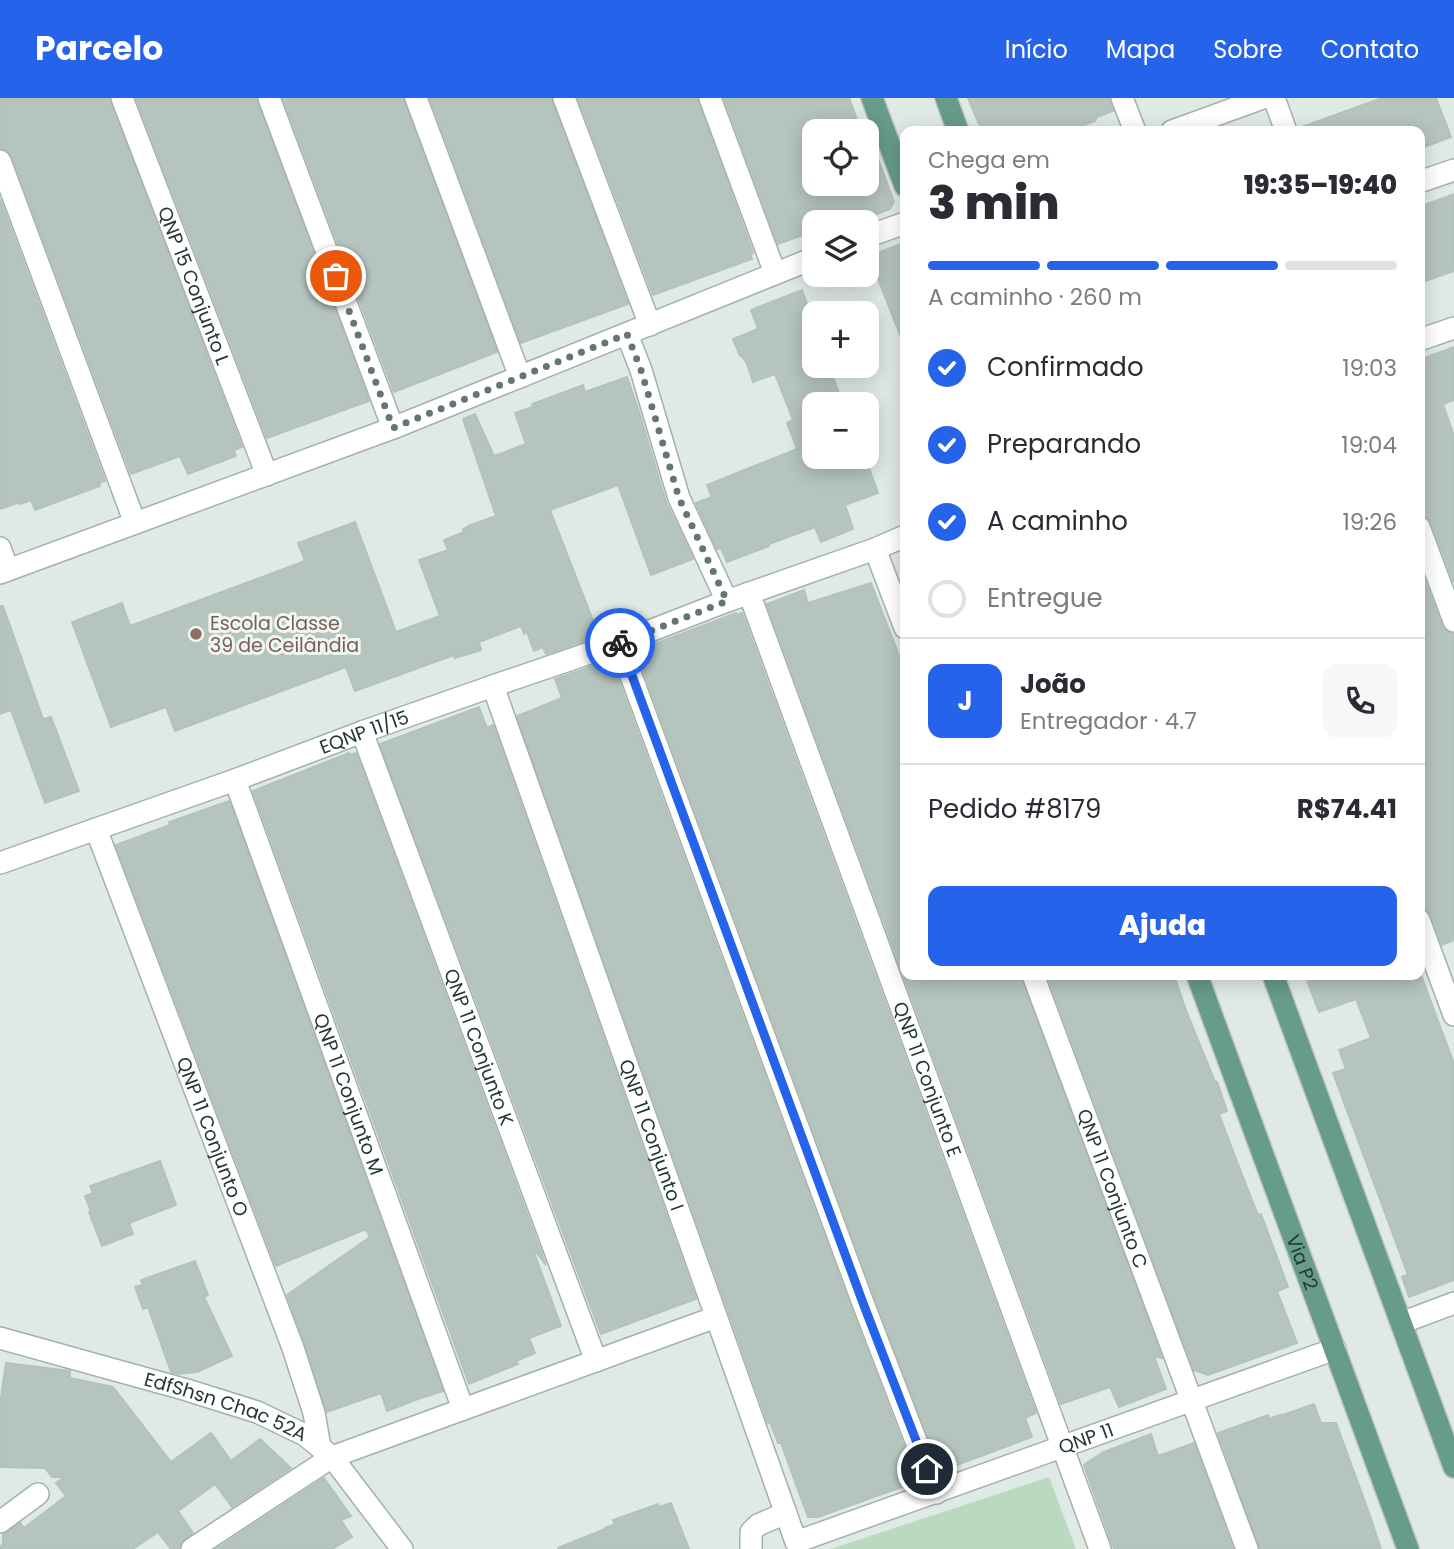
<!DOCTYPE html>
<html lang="pt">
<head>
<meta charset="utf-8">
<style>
  :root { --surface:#fff; --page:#f7f7f7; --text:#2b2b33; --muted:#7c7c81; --line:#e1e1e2; --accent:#2563eb }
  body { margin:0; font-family:Poppins,sans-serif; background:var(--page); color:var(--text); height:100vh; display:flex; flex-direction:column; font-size:26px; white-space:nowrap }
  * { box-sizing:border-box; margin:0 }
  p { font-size:23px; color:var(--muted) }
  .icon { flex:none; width:38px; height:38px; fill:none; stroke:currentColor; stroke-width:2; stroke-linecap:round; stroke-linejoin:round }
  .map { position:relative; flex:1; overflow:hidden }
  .panel { position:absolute; left:900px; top:28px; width:525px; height:854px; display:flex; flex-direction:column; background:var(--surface); border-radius:14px; box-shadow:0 4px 18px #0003 }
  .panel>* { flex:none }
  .buttons { position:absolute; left:802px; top:21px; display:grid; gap:14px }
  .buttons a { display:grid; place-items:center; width:77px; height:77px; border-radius:14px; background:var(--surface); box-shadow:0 4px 18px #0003; font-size:35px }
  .pin { position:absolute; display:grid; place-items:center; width:60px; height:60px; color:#fff; margin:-30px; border:4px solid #fff; border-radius:50%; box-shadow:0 2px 7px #0007 }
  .courier { position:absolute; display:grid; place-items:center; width:70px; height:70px; margin:-35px; border:5px solid #2563eb; border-radius:50%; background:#fff; color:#222; box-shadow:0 2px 9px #0007 }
  .overview em { font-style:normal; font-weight:800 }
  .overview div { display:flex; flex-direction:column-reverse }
  .overview { display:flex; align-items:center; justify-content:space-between; height:119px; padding:0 28px }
  h1 { font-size:46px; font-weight:800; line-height:52px }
  .bar { display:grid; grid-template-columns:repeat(4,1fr); gap:10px 7px; align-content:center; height:84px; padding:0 28px }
  .bar i { height:9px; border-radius:5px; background:var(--line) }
  .bar .selected { background:var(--accent) }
  .bar p { grid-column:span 4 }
  .line { display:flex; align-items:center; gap:18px; padding:0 28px; border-top:2px solid var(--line) }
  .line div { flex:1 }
  .round { display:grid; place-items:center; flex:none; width:74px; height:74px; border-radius:14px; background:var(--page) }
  ol { padding:0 28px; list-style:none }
  li { display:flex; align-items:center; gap:21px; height:77px }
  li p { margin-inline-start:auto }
  li .icon { padding:7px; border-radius:50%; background:var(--accent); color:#fff; stroke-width:4 }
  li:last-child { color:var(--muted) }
  li i { width:38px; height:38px; border:4px solid var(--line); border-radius:50% }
  .action { display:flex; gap:14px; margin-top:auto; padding:14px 28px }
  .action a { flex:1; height:80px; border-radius:14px; background:var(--accent); color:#fff; font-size:28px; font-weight:800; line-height:80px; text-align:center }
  header { display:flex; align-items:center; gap:42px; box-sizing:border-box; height:98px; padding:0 35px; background:var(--accent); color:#fff }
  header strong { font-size:33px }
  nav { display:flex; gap:38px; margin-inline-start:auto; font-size:24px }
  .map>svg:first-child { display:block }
</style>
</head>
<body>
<header>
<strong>Parcelo</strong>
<nav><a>Início</a><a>Mapa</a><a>Sobre</a><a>Contato</a></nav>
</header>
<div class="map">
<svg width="1454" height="1451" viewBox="0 0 1454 1451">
  <rect width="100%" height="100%" fill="#e0eae4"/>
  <path fill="#b9dabf" d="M 1049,1379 L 1076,1451 L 831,1451 L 843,1447 Z"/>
  <g fill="#b5c4bd" stroke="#b3c3bb" stroke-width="2">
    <path d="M 0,0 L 109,0 L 242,349 L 234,352 L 236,358 L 188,376 L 180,358 L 131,376 L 12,58 L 8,53 L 0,50 Z"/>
    <path d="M 136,0 L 256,0 L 369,303 L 267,340 Z"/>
    <path d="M 283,0 L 403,0 L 497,254 L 394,294 Z"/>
    <path d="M 430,0 L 551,0 L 628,206 L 521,245 Z"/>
    <path d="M 578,0 L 697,0 L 753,155 L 750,156 L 752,161 L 653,197 Z"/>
    <path d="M 724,0 L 849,0 L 861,33 L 814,33 L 814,86 L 866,86 L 866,36 L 869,36 L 894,104 L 890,111 L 874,117 L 872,112 L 839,124 L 814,124 L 814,133 L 778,146 Z"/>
    <path d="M 968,0 L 1109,0 L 1113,13 L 1097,19 L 1095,23 L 1068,33 L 982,33 Z"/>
    <path d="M 1382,0 L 1436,0 L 1451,39 L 1419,51 L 1419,33 L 1299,33 L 1299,30 Z"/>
    <path d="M 1454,96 L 1454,173 L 1419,185 L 1419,109 Z"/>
    <path d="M 0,101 L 105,383 L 99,385 L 100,388 L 35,412 L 31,402 L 20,406 L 20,404 L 0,411 Z"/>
    <path d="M 901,146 L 905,157 L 904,247 L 869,158 Z"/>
    <path d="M 802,192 L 814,226 L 814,268 L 829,268 L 843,306 L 814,306 L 814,359 L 865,359 L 878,395 L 845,407 L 853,431 L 821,444 L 815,429 L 769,446 L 769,448 L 727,464 L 721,450 L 717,451 L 696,405 L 712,399 L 707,387 L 797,351 L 787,325 L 793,322 L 775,276 L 753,284 L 747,266 L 742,258 L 740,258 L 733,241 L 758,231 L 751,212 Z"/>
    <path d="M 1454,249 L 1454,302 L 1443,306 L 1454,338 L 1454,485 L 1431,424 L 1427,419 L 1419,416 L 1419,262 Z"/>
    <path d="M 627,279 L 638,310 L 666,404 L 693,461 L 651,477 L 618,387 L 550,412 L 599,538 L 546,556 L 543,549 L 534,553 L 527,534 L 524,536 L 521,528 L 479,544 L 481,552 L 455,560 L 454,557 L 355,593 L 346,569 L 175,633 L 166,609 L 111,629 L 72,524 L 122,505 L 130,528 L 305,463 L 298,445 L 355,424 L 396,534 L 440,518 L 419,462 L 448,452 L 444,442 L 464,434 L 463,431 L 468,429 L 468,428 L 496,418 L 463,321 L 475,316 L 494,358 L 526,346 L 515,315 L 533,309 L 532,306 L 583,287 L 585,294 Z"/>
    <path d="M 1419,467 L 1442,528 L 1446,533 L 1454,536 L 1454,842 L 1442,847 L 1431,817 L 1427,812 L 1419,809 Z"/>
    <path d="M 871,485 L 905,573 L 905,877 L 1020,877 L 1162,1260 L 1154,1258 L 1166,1291 L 1119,1309 L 1110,1289 L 1061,1306 L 767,506 L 804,492 L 808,505 Z"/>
    <path d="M 0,508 L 3,508 L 43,621 L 51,619 L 79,693 L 45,705 L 11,612 L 0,616 Z"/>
    <path d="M 736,515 L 737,517 L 742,515 L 1036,1315 L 1025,1320 L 1032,1339 L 944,1372 L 940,1370 L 875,1200 L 636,553 Z"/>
    <path d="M 611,562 L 851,1210 L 913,1372 L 905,1388 L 818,1419 L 808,1419 L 781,1345 L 778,1345 L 770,1324 L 768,1325 L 517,618 L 562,600 L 555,581 Z"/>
    <path d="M 479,609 L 487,630 L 493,627 L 696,1201 L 601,1236 L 380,646 Z"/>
    <path d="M 349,655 L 350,657 L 356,655 L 546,1167 L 532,1149 L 561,1228 L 529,1240 L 535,1255 L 516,1263 L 518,1266 L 469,1286 L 253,693 Z"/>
    <path d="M 229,703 L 443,1293 L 418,1301 L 387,1313 L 381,1295 L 327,1314 L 305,1246 L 287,1197 L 370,1139 L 366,1131 L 276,1168 L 116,747 L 170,727 L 169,724 Z"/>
    <path d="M 1047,877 L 1174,877 L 1187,915 L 1215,984 L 1217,984 L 1227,1013 L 1219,1016 L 1241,1074 L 1258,1117 L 1261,1116 L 1288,1189 L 1277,1193 L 1297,1245 L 1208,1277 L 1194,1272 Z"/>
    <path d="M 1305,877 L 1421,877 L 1454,966 L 1454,1182 L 1409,1199 L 1402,1179 L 1408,1177 L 1333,975 L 1346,971 L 1339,952 L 1371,940 L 1356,901 L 1319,914 Z"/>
    <path d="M 160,1063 L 176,1107 L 129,1125 L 133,1136 L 102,1148 L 89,1114 L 91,1114 L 85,1098 L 93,1095 L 90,1088 Z"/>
    <path d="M 195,1163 L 208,1197 L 204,1199 L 232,1258 L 197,1274 L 178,1276 L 171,1274 L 148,1209 L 143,1211 L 135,1189 L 143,1187 L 141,1182 Z"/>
    <path d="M 6,1265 L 70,1273 L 70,1280 L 113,1289 L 171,1364 L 211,1335 L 231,1363 L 260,1341 L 291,1370 L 232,1409 L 215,1386 L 178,1413 L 193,1435 L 181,1445 L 179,1451 L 171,1451 L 158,1434 L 133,1451 L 0,1451 L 0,1449 L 3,1446 L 3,1437 L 20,1425 L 24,1430 L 66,1398 L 56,1385 L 64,1379 L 52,1379 L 45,1370 L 1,1369 L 0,1306 Z"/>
    <path d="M 1314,1306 L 1321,1325 L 1336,1325 L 1368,1412 L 1381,1451 L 1260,1451 L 1218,1335 L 1268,1317 L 1269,1321 L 1280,1317 L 1280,1318 Z"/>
    <path d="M 1151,1336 L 1158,1358 L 1194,1345 L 1233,1451 L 1114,1451 L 1084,1367 L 1104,1354 Z"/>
    <path d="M 324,1380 L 351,1418 L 341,1422 L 352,1439 L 332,1451 L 216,1451 Z"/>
    <path d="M 671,1405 L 689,1451 L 558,1451 L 558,1450 L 605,1431 L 605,1430 L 615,1426 L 613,1422 L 658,1406 L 659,1409 Z"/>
  </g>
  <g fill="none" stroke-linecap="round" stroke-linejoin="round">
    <defs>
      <g id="minor">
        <path id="s1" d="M 122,0 L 267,377"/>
        <path d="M 269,0 L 393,330"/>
        <path d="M 416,0 L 520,279"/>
        <path d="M 564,0 L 650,227"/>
        <path d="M 710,0 L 775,175"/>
        <path d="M 1122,0 L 1135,33"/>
        <path d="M 1274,0 L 1286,33"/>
        <path d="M 1172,33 L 1263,0"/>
        <path d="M 0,63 L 135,425"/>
        <path d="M 1419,84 L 1454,72"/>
        <path d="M 866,139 L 905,125"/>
        <path d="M 627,236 L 641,272 L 679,400 L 727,503"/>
        <path d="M 1419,242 L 1454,230"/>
        <path d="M 1419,429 L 1454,523"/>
        <path d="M 0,450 L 8,472"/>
        <path d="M 875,451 L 905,530"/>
        <path d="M 0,475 L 393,330 L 814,160"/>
        <path id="s2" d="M 749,495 L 1100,1451"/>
        <path d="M 619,545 L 863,1205 L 936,1395"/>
        <path id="s3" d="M 493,588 L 796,1444 L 1335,1251"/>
        <path id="s4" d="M 362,634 L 596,1263"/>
        <path id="s5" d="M 235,682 L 463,1311"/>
        <path id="s6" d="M 96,731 L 293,1250 L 314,1315 L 320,1349"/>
        <path id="s7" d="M 0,765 L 235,682 L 362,634 L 493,588 L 619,545 L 727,503 L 875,451 L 905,438"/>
        <path d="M 1419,822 L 1454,917"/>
        <path id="s8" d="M 1033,877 L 1247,1451"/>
        <path d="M 1401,1225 L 1454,1205"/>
        <path id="s9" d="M 0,1240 L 187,1292 L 257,1314 L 305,1337 L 332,1359 L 402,1451"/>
        <path d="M 0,1424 L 38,1396"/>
        <path d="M 192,1451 L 332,1359 L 716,1219"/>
        <path d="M 751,1451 L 751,1434 L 758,1427 L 786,1415"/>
      </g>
      <g id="major">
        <path d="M 872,0 L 905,88"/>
        <path d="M 946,0 L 958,33"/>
        <path id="s10" d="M 1197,877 L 1408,1451"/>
        <path d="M 1273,877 L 1454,1369"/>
      </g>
    </defs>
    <use href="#minor" stroke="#a3b1aa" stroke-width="24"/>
    <use href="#major" stroke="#bdc4c1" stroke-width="24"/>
    <use href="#minor" stroke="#fff" stroke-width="21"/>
    <use href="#major" stroke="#679c8a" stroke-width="21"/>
  </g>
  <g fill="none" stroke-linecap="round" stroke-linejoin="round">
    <path stroke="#64776f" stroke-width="7" stroke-dasharray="0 12.6" d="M 336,178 L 393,330 L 627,236 L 641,272 L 679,400 L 727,503 L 620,545"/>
    <path stroke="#2563eb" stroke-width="9" d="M 620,545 L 863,1205 L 927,1371"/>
  </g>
  <circle fill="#8d6e63" stroke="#f0f7f2" stroke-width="2.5" cx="196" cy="536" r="7"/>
  <g text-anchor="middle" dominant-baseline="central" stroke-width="6" stroke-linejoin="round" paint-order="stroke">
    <g font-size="19" fill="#223930" stroke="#f0f7f2">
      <text stroke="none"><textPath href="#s1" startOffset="201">QNP 15 Conjunto L</textPath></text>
      <text stroke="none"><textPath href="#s7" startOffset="387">EQNP 11/15</textPath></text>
      <text stroke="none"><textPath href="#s4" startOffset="336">QNP 11 Conjunto K</textPath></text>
      <text stroke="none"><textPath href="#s2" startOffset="518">QNP 11 Conjunto E</textPath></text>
      <text stroke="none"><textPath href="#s5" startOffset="334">QNP 11 Conjunto M</textPath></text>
      <text stroke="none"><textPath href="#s3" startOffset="476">QNP 11 Conjunto I</textPath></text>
      <text stroke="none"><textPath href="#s6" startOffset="329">QNP 11 Conjunto O</textPath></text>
      <text stroke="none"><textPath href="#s8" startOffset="228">QNP 11 Conjunto C</textPath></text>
      <text stroke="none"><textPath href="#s10" startOffset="306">Via P2</textPath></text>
      <text stroke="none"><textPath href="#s9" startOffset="236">EdfShsn Chac 52A</textPath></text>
      <text stroke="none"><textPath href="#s3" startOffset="1216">QNP 11</textPath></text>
    </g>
    <g font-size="19" fill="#785e54" stroke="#f0f7f2" text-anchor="start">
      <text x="210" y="525">Escola Classe<tspan x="210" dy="22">39 de Ceilândia</tspan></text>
    </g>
  </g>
</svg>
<div class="buttons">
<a><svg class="icon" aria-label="locate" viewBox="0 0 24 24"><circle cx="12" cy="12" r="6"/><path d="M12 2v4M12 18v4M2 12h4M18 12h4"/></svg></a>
<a><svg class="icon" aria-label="layers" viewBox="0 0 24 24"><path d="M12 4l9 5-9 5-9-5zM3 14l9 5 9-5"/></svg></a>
<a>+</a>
<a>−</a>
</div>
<div class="pin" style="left:336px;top:178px;background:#ea580c"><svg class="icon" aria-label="bag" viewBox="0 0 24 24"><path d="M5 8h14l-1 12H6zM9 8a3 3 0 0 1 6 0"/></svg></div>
<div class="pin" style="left:927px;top:1371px;background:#1f2937"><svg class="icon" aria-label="home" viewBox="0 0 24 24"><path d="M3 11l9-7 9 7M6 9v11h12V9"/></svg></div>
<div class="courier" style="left:620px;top:545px"><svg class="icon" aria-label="bike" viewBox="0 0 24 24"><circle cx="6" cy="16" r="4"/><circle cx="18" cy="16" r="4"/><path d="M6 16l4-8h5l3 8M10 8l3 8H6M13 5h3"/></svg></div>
<section class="panel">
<div class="overview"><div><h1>3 min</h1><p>Chega em</p></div><em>19:35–19:40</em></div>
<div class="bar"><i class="selected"></i><i class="selected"></i><i class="selected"></i><i></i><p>A caminho · 260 m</p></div>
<ol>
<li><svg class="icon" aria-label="check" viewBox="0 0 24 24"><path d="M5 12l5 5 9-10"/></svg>Confirmado<p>19:03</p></li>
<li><svg class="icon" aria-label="check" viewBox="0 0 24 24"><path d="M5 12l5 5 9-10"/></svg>Preparando<p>19:04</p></li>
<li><svg class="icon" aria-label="check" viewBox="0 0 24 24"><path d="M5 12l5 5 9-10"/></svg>A caminho<p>19:26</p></li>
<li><i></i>Entregue</li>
</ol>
<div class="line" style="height:126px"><b class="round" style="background:var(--accent);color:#fff">J</b><div><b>João</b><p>Entregador · 4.7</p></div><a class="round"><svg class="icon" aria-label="phone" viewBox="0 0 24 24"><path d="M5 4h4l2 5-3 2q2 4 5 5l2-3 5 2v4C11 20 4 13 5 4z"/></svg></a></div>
<div class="line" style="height:91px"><div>Pedido #8179</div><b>R$74.41</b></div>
<div class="action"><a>Ajuda</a></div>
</section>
</div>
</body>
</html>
